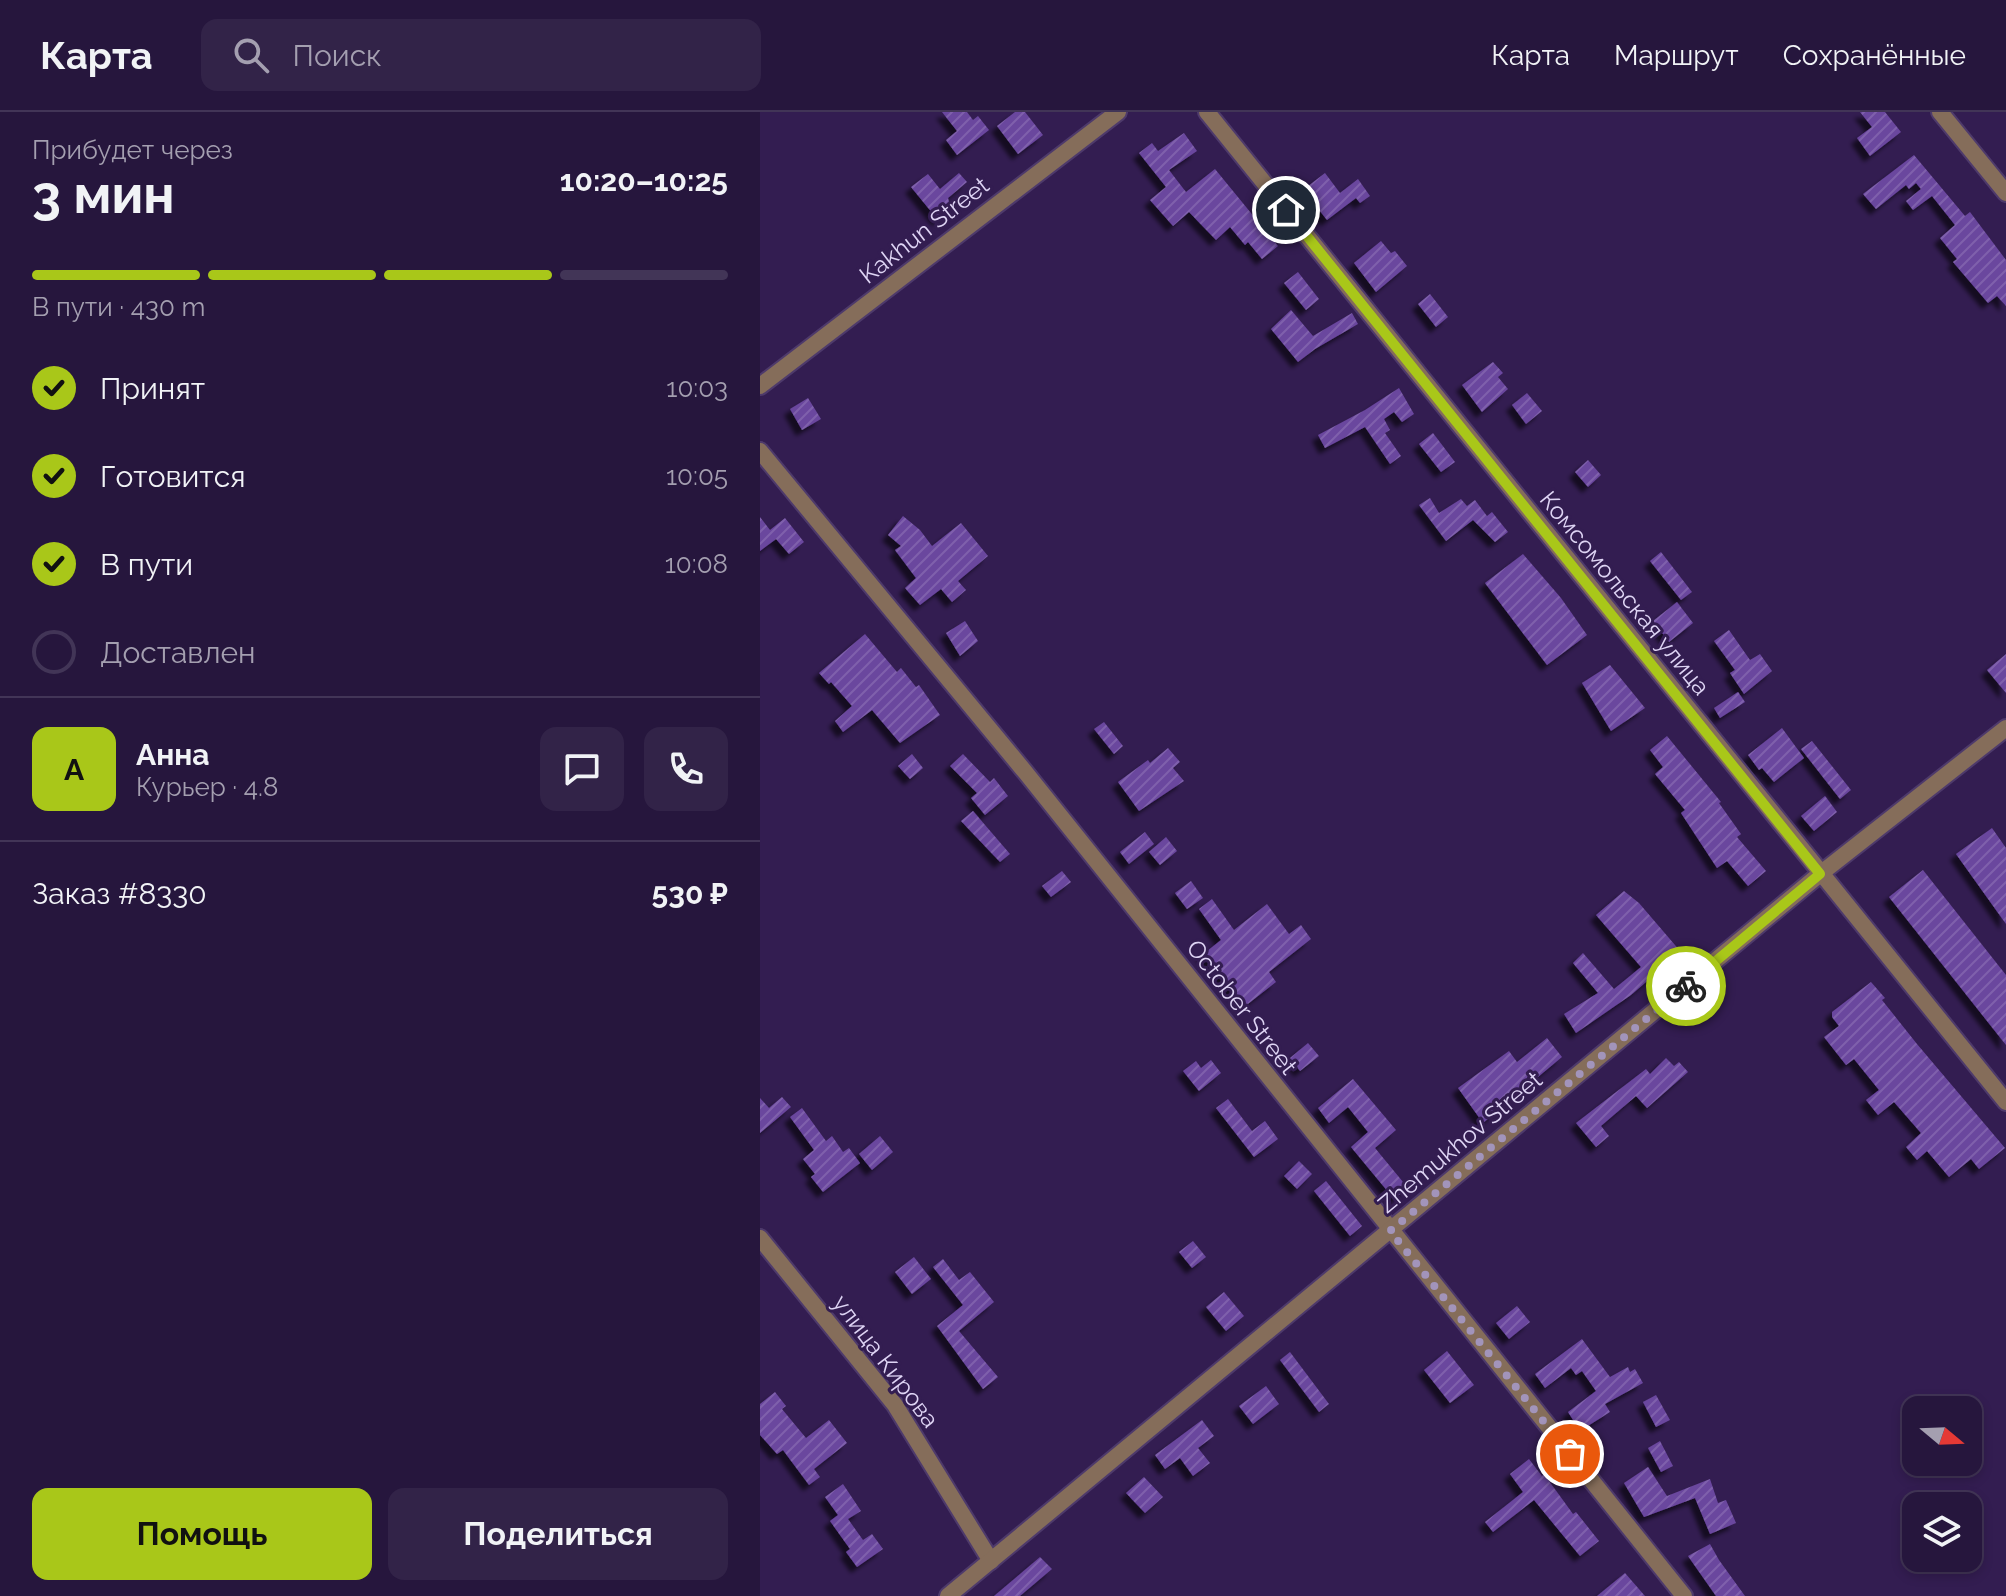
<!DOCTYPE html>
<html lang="ru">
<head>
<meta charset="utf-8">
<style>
  :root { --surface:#26163d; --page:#322348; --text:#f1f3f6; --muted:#a49fb0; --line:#423557; --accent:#a9c719 }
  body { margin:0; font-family:Raleway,sans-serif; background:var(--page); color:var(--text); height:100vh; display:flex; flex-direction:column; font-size:30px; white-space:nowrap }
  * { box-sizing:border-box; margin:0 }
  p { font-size:26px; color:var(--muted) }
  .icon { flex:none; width:44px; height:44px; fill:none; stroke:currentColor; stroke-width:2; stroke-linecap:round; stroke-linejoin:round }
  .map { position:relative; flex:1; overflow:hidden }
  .drawer { display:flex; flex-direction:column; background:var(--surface); width:760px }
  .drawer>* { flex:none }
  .needle { width:52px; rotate:109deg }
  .buttons { position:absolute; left:1142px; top:1284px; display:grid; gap:16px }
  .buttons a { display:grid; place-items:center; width:80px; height:80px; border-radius:16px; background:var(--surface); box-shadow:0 4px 12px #0003,0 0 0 2px var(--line); font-size:40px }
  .pin { position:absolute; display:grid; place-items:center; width:68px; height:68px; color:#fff; margin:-34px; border:4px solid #fff; border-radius:50%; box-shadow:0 2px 8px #0007 }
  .courier { position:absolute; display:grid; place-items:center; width:80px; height:80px; margin:-40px; border:6px solid #a9c719; border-radius:50%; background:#fff; color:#222; box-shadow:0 2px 10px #0007 }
  .head em { font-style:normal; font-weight:700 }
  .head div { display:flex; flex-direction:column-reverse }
  .head { display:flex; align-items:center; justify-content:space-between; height:136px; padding:0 32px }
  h1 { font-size:52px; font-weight:700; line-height:60px }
  .bar { display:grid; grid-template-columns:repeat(4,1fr); gap:12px 8px; align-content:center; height:96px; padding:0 32px }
  .bar i { height:10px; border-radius:6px; background:var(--line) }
  .bar .on { background:var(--accent) }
  .bar p { grid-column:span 4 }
  .line { display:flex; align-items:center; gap:20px; padding:0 32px; border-top:2px solid var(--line) }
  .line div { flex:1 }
  .round { display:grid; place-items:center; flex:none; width:84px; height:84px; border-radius:16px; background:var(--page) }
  ol { padding:0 32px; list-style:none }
  li { display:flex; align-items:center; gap:24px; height:88px }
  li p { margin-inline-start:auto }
  li .icon { padding:8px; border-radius:50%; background:var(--accent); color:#111; stroke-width:4 }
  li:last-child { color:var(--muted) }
  li i { width:44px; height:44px; border:4px solid var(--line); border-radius:50% }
  .cta { display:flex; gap:16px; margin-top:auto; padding:16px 32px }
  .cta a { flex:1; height:92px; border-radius:16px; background:var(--accent); color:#111; font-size:32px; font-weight:700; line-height:92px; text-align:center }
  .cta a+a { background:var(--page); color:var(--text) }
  header { display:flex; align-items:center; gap:48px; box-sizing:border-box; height:112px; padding:0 40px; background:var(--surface); border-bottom:2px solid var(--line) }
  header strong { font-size:38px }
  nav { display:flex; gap:44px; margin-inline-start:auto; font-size:28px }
  .search { width:560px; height:72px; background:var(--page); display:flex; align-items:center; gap:20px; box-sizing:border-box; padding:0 28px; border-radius:16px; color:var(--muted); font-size:30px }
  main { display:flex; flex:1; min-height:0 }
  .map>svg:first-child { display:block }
</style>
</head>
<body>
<header>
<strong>Карта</strong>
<div class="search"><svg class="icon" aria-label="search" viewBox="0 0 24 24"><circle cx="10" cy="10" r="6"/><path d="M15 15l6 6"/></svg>Поиск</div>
<nav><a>Карта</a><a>Маршрут</a><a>Сохранённые</a></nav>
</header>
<main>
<section class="drawer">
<div class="head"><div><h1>3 мин</h1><p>Прибудет через</p></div><em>10:20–10:25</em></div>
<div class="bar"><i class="on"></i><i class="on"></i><i class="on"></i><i></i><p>В пути · 430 m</p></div>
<ol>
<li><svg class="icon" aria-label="check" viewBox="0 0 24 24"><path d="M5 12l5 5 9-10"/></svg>Принят<p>10:03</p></li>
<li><svg class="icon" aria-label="check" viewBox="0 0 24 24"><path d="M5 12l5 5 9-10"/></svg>Готовится<p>10:05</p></li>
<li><svg class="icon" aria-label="check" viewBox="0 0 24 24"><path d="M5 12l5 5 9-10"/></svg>В пути<p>10:08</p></li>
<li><i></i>Доставлен</li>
</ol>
<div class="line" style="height:144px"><b class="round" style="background:var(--accent);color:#111">А</b><div><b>Анна</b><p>Курьер · 4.8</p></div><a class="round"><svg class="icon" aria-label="chat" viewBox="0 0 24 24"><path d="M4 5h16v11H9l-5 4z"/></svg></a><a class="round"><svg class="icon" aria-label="phone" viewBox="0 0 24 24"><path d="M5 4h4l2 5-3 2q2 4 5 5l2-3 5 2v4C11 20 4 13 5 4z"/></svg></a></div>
<div class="line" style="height:104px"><div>Заказ #8330</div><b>530 ₽</b></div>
<div class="cta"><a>Помощь</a><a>Поделиться</a></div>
</section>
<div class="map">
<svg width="1246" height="1484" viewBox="0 0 1246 1484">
  <defs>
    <pattern id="building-hatch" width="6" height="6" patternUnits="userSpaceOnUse" patternTransform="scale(2)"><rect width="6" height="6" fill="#6a469e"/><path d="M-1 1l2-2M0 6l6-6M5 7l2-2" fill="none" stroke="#7f60ac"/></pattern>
    <filter id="shadow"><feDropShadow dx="-6" dy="6" stdDeviation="2" flood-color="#0009"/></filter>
  </defs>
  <rect width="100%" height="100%" fill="#331d51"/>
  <g fill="url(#building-hatch)" filter="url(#shadow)">
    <path d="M 182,0 L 207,0 L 213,8 L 218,4 L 229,18 L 197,43 L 186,28 L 197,19 Z"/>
    <path d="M 255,0 L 265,0 L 283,23 L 258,42 L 237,14 Z"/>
    <path d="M 1100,0 L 1125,0 L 1141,20 L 1110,44 L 1097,26 L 1112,15 Z"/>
    <path d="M 424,21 L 437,39 L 409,58 L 426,80 L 455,57 L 518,134 L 502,147 L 488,130 L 485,133 L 470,115 L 456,128 L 429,100 L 413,114 L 390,88 L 406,75 L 379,41 L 392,31 L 398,39 Z"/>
    <path d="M 1154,43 L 1205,104 L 1210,100 L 1246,148 L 1246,194 L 1237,184 L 1228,191 L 1193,150 L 1197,147 L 1180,126 L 1195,113 L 1172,84 L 1153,98 L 1146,89 L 1161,77 L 1156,71 L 1149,77 L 1146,73 L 1116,97 L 1103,82 Z"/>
    <path d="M 199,61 L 207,70 L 188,86 L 191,97 L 178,108 L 151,75 L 168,62 L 180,77 Z"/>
    <path d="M 565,61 L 580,81 L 598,67 L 610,84 L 600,91 L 596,86 L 567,108 L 543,78 Z"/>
    <path d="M 621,129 L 631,141 L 635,139 L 647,154 L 616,180 L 594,151 Z"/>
    <path d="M 538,160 L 559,187 L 546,198 L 524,171 Z"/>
    <path d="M 670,182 L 688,205 L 676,215 L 658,192 Z"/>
    <path d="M 531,198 L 553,224 L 592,201 L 598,212 L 555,237 L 538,250 L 511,217 Z"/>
    <path d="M 733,250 L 743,261 L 738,265 L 748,277 L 722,300 L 702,273 Z"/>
    <path d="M 639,276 L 654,302 L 642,310 L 634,300 L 624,307 L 630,318 L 625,321 L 641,344 L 630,352 L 605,315 L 565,336 L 558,323 L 605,298 Z"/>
    <path d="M 767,281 L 782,299 L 766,312 L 752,293 Z"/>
    <path d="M 48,286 L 61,307 L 42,318 L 30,297 Z"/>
    <path d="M 673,321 L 695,350 L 681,360 L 659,332 Z"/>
    <path d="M 828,348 L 841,363 L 828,375 L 815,360 Z"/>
    <path d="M 670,386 L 679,401 L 701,387 L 707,394 L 715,388 L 727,404 L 732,400 L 748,420 L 735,430 L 713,408 L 686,429 L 659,393 Z"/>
    <path d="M 143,404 L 160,418 L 172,434 L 201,411 L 228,444 L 198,469 L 206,478 L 192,490 L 181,477 L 160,493 L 145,476 L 156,466 L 135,438 L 141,434 L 128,423 Z"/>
    <path d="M 0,405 L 10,418 L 25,406 L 44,430 L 29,442 L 16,427 L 0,439 Z"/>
    <path d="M 901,440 L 932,480 L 921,488 L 890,449 Z"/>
    <path d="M 763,442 L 801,486 L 827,523 L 787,553 L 725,471 Z"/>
    <path d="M 917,490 L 933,511 L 909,530 L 893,509 Z"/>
    <path d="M 205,509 L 218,529 L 200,544 L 186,521 Z"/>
    <path d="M 969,518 L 990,548 L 1000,542 L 1012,559 L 984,582 L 970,561 L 975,558 L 954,529 Z"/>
    <path d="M 105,522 L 137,560 L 141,556 L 156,575 L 159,573 L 180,603 L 140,631 L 112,598 L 83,620 L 75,609 L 92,594 L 71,570 L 69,572 L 59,561 Z"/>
    <path d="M 1246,542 L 1246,581 L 1227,558 Z"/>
    <path d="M 850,553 L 885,596 L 851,619 L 822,571 Z"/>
    <path d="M 978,580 L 985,590 L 960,606 L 954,596 Z"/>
    <path d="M 344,610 L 363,634 L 354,642 L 334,617 Z"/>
    <path d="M 1022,616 L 1044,646 L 1014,670 L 1002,656 L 999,658 L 988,643 Z"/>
    <path d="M 907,624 L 961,690 L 959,691 L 981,722 L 977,725 L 1006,759 L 988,774 L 967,749 L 957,756 L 921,701 L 925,698 L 895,662 L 903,655 L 890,638 Z"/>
    <path d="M 1052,629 L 1091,678 L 1080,687 L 1041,637 Z"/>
    <path d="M 408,636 L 420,650 L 413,656 L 424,669 L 379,699 L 358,670 L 388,648 L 390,651 Z"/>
    <path d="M 152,642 L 163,656 L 150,667 L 138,654 Z"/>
    <path d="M 203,642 L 230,670 L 234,666 L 248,684 L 225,703 L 211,686 L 217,681 L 190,654 Z"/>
    <path d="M 1065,684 L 1077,700 L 1054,719 L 1041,704 Z"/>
    <path d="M 213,699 L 250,742 L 240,750 L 201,709 Z"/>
    <path d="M 1232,716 L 1246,736 L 1246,812 L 1196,742 Z"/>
    <path d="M 385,720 L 394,732 L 369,752 L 360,740 Z"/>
    <path d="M 406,725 L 417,739 L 400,753 L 389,740 Z"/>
    <path d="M 1163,758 L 1246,863 L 1246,933 L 1129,785 Z"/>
    <path d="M 302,759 L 311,770 L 291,785 L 282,774 Z"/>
    <path d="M 431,769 L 443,786 L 427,797 L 415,781 Z"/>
    <path d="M 864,779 L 879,791 L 921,840 L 871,883 L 816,921 L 804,902 L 838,881 L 813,851 L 823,841 L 854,877 L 881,855 L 836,803 Z"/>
    <path d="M 452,787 L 474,818 L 507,792 L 529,822 L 541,813 L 551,827 L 509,860 L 516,870 L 484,895 L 452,852 L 450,853 L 442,843 L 461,828 L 439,797 Z"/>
    <path d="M 1111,870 L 1125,886 L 1122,888 L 1157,932 L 1245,1036 L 1219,1057 L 1211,1047 L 1189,1065 L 1167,1039 L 1157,1048 L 1146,1035 L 1161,1021 L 1134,990 L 1118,1003 L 1106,988 L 1119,978 L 1094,947 L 1086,953 L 1064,925 L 1079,914 L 1072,905 L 1072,900 Z"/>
    <path d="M 787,926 L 802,945 L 723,1011 L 698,976 L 749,939 L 757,950 Z"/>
    <path d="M 548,931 L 559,944 L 540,959 L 530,946 Z"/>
    <path d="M 906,946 L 914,954 L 919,950 L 928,960 L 887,996 L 876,984 L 841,1014 L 849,1024 L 836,1035 L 816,1011 L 886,957 L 890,962 Z"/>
    <path d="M 451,948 L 461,961 L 439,979 L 423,959 L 436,949 L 441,956 Z"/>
    <path d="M 593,967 L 636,1018 L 615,1036 L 648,1076 L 634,1087 L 591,1035 L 608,1020 L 588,995 L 569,1011 L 558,996 Z"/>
    <path d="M 22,985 L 31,995 L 0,1021 L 0,986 L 9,996 Z"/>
    <path d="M 468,987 L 492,1019 L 505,1009 L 518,1027 L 494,1045 L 456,996 Z"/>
    <path d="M 42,996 L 66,1029 L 72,1024 L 83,1040 L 89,1036 L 100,1051 L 63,1080 L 51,1065 L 55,1062 L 43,1047 L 54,1038 L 30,1005 Z"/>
    <path d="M 120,1024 L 133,1040 L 112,1058 L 99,1042 Z"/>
    <path d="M 539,1049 L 552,1062 L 537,1077 L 524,1064 Z"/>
    <path d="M 566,1069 L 602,1114 L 590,1124 L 554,1079 Z"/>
    <path d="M 433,1129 L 446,1145 L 432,1156 L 419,1140 Z"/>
    <path d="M 154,1145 L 171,1167 L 152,1182 L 135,1160 Z"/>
    <path d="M 183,1147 L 199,1168 L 210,1160 L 234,1190 L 199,1219 L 238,1265 L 223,1277 L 177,1214 L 203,1193 L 173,1155 Z"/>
    <path d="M 464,1180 L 484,1204 L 466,1219 L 446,1195 Z"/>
    <path d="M 757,1194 L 770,1210 L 749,1227 L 736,1211 Z"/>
    <path d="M 822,1227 L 850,1265 L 868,1255 L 870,1260 L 875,1257 L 883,1271 L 845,1292 L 850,1300 L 820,1319 L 808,1300 L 836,1279 L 822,1259 L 816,1263 L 811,1256 L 785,1276 L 775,1262 Z"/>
    <path d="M 687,1239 L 714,1273 L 690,1291 L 664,1258 Z"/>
    <path d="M 530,1240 L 569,1292 L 559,1300 L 520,1248 Z"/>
    <path d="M 506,1274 L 519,1292 L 493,1312 L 479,1294 Z"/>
    <path d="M 15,1280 L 26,1294 L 22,1297 L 46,1326 L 69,1308 L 87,1331 L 54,1357 L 60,1365 L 49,1373 L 23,1338 L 17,1342 L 0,1323 L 0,1292 Z"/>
    <path d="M 896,1283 L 910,1308 L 896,1315 L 883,1290 Z"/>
    <path d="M 442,1308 L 454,1324 L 438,1336 L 450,1351 L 433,1364 L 420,1346 L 405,1357 L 395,1343 Z"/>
    <path d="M 900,1329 L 913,1354 L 901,1360 L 888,1336 Z"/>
    <path d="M 769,1347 L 782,1364 L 784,1362 L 813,1402 L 816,1400 L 839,1429 L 820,1444 L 774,1388 L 733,1420 L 725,1410 L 763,1380 L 750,1362 Z"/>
    <path d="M 888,1355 L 907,1384 L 950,1367 L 958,1391 L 966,1388 L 976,1411 L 950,1422 L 935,1386 L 884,1405 L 864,1371 Z"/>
    <path d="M 384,1365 L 403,1385 L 385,1401 L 366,1381 Z"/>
    <path d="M 83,1372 L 101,1399 L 88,1407 L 103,1428 L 112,1422 L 123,1437 L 97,1455 L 86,1440 L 90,1437 L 70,1409 L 78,1403 L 65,1385 Z"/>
    <path d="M 950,1432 L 959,1448 L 985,1484 L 956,1484 L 928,1444 Z"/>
    <path d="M 280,1445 L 292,1457 L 260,1484 L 234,1484 Z"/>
    <path d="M 865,1461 L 885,1484 L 837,1484 Z"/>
  </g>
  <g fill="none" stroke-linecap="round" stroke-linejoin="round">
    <defs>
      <g id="minor">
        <path d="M 447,0 L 1246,990"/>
        <path d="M 1180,0 L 1246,81"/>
        <path d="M 0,339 L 266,661 L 924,1484"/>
        <path d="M 0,1126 L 135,1293 L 231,1449"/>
        <path d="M 188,1484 L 1060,762 L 1246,616"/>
      </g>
      <path id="tertiary" d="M 0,274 L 358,0"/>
    </defs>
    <use href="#minor" stroke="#4e3a6b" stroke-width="20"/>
    <use href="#tertiary" stroke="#4e3a6b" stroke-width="20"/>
    <use href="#minor" stroke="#856d5a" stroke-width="16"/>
    <use href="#tertiary" stroke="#856d5a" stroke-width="16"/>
  </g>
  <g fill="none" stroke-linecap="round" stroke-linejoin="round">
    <path stroke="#a294bb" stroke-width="8" stroke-dasharray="0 14.4" d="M 810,1342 L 630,1119 L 926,874"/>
    <path stroke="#a9c719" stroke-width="10" d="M 526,98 L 1060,762 L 926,874"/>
  </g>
  <g text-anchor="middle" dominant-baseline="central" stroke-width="6" stroke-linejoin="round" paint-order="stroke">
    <g font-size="24" fill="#ded4f4" stroke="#331d51">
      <text transform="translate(164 118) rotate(-38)">Kakhun Street</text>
      <text transform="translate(865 481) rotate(51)">Комсомольская улица</text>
      <text transform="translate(482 895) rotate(52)">October Street</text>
      <text transform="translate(700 1030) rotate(-40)">Zhemukhov Street</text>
      <text transform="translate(126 1249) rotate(53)">улица Кирова</text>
    </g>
  </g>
</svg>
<div class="buttons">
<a><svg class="needle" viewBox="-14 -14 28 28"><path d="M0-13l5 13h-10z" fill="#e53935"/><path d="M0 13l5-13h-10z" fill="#a49fb0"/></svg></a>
<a><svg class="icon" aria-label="layers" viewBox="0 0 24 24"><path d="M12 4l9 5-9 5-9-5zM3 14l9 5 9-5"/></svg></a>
</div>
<div class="pin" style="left:810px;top:1342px;background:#ea580c"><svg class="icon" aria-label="bag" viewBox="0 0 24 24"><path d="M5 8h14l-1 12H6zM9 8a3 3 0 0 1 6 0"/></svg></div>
<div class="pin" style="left:526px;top:98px;background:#1f2937"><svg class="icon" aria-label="home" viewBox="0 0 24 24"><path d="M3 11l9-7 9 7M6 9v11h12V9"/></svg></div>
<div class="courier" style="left:926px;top:874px"><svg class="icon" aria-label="bike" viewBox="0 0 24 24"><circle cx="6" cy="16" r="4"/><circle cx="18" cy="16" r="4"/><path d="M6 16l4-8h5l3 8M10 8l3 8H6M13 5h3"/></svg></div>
</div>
</main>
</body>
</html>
